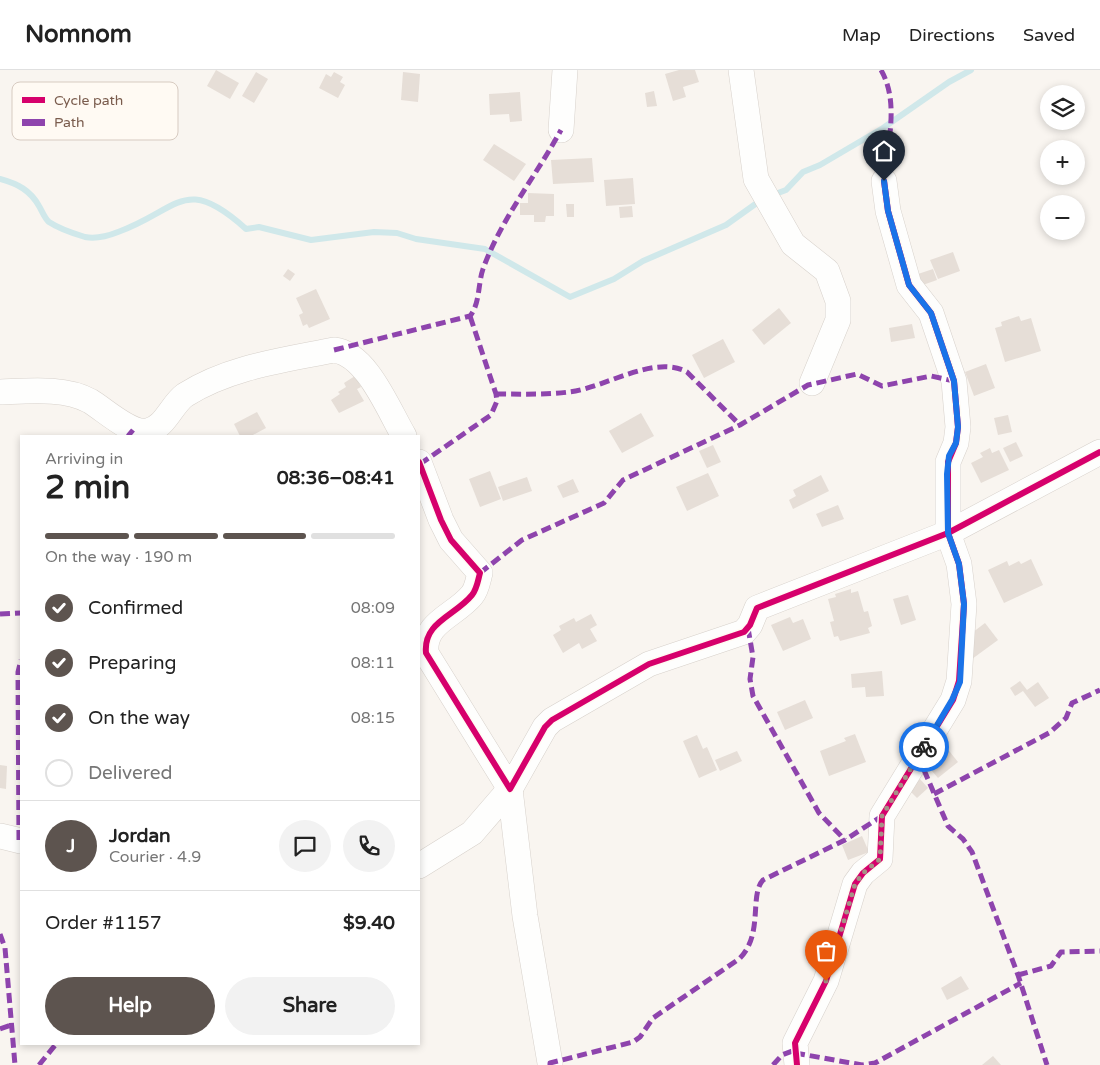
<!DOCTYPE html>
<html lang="en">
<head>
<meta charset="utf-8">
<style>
  :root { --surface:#fff; --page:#f2f2f2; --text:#222; --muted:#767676; --line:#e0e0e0; --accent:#5d544f }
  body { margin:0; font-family:"Varela Round",sans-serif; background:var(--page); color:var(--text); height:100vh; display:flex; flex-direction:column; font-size:19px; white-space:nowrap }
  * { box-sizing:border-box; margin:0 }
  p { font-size:16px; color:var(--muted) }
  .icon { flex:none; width:28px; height:28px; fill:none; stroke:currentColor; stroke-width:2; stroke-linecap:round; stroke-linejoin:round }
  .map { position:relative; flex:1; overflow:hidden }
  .side { position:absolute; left:20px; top:365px; width:400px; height:610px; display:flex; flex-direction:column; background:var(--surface); border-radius:0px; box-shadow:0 2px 8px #0003 }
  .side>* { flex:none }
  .buttons { position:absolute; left:1040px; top:15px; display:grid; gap:10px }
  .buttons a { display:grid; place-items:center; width:45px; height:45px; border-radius:50%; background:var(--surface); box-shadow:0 2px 8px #0003; font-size:25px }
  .pin { position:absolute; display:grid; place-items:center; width:42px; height:42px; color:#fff; margin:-51px -21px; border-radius:50% 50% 50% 0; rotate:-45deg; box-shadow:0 0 5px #0007 }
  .pin .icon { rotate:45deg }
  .courier { position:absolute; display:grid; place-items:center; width:50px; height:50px; margin:-25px; border:4px solid #1a73e8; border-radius:50%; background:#fff; color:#222; box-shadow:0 1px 6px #0007 }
  .summary em { font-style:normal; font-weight:800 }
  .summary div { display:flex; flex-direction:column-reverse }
  .summary { display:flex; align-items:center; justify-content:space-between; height:85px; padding:0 25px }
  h1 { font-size:32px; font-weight:800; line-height:38px }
  .bar { display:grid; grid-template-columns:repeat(4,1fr); gap:8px 5px; align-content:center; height:60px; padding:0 25px }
  .bar i { height:6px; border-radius:4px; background:var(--line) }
  .bar .active { background:var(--accent) }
  .bar p { grid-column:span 4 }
  .line { display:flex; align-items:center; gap:12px; padding:0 25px; border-top:1px solid var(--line) }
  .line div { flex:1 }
  .round { display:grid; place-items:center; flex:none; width:52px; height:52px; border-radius:26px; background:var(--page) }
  ol { padding:0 25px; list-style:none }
  li { display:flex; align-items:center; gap:15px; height:55px }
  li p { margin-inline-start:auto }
  li .icon { padding:5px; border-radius:50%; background:var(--accent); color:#fff; stroke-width:4 }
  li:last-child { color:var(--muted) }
  li i { width:28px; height:28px; border:2px solid var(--line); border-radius:50% }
  .button { display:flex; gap:10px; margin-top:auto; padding:10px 25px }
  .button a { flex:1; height:58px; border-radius:30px; background:var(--accent); color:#fff; font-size:20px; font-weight:800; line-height:58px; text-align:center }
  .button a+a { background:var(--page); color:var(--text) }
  header { display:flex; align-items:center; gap:30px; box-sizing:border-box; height:70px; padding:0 25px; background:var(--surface); border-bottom:1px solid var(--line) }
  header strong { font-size:24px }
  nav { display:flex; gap:28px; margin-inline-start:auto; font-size:18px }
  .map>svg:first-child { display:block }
</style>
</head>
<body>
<header>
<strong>Nomnom</strong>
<nav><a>Map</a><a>Directions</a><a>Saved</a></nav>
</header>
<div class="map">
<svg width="1100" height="995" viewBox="0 0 1100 995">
  <rect width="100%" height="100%" fill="#f9f5f0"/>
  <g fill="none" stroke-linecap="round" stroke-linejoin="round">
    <g stroke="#d0e8ea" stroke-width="6">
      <path d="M 0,109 C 18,114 30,120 39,136 C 42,141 45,149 49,152 C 58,158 75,164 85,167 C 96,169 108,166 118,162 C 179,140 184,103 246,159 L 259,157 L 311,170 L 374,162 L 397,163 L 416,169 L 485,179 L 570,227 L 614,209 L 643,191 L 726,155 L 761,130"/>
      <path d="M 770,126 L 786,120 L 803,102 L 820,95 L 883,58 L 949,12 L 971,0"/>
    </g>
  </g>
  <g fill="#e6ded7">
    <path d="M 216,0 L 239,13 L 230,29 L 207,16 Z"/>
    <path d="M 679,0 L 695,0 L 699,12 L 683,17 L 686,27 L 673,31 L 665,4 Z"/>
    <path d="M 256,2 L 268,9 L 254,33 L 242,26 Z"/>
    <path d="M 334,2 L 343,7 L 340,12 L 345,15 L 338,28 L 319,18 L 326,4 L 331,7 Z"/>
    <path d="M 403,2 L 420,4 L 418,32 L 401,30 Z"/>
    <path d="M 654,21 L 657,36 L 647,37 L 645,23 Z"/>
    <path d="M 520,22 L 522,51 L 510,52 L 509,44 L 490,45 L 489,24 Z"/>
    <path d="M 494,74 L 526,94 L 514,111 L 483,90 Z"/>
    <path d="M 592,88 L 594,112 L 553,114 L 551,90 Z"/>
    <path d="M 633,108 L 635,134 L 606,136 L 604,110 Z"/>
    <path d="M 528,123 L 554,124 L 554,146 L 546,146 L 545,152 L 534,152 L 534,145 L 520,145 L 520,133 L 528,133 Z"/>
    <path d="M 566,134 L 574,134 L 574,147 L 567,147 Z"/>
    <path d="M 632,136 L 633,147 L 620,148 L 619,137 Z"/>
    <path d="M 953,182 L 960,201 L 938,209 L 930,190 Z"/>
    <path d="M 288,199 L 295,204 L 290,211 L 283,206 Z"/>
    <path d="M 933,199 L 937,210 L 917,217 L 912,206 Z"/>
    <path d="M 316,219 L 330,249 L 309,258 L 307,254 L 303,256 L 299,245 L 303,243 L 296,228 Z"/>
    <path d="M 779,238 L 791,253 L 764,275 L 752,260 Z"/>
    <path d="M 1019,246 L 1021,251 L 1031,248 L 1041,281 L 1005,292 L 995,258 L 1002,256 L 1001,252 Z"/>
    <path d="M 912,254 L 915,268 L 891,272 L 889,258 Z"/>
    <path d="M 723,269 L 735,292 L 704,308 L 692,285 Z"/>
    <path d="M 986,294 L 995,318 L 974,326 L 965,302 Z"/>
    <path d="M 355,306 L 361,317 L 357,319 L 364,331 L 339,343 L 331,330 L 340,324 L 338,322 L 346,317 L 344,313 Z"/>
    <path d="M 257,342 L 266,358 L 251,366 L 240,366 L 234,354 Z"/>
    <path d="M 641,343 L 654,366 L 622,383 L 609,361 Z"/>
    <path d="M 1008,345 L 1012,362 L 998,365 L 994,348 Z"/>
    <path d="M 1016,372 L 1023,386 L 1010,392 L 1003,378 Z"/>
    <path d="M 713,375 L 721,392 L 707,398 L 699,381 Z"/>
    <path d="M 990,378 L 992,383 L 999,380 L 1009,400 L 981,413 L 971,393 L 983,387 L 980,383 Z"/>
    <path d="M 490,401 L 501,429 L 480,437 L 469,409 Z"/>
    <path d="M 708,403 L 719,426 L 687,441 L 676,417 Z"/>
    <path d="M 821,405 L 829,421 L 793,439 L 789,430 L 796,426 L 793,420 Z"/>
    <path d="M 527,407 L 532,421 L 503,431 L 498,417 Z"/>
    <path d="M 573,409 L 579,422 L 563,428 L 557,416 Z"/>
    <path d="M 838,435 L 844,449 L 822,457 L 816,444 Z"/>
    <path d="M 1031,489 L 1043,515 L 1004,533 L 988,500 L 1007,491 L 1009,496 L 1019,491 L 1021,494 Z"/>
    <path d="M 851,519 L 851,523 L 858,521 L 864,542 L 868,541 L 872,556 L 868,558 L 870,563 L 840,571 L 838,566 L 834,567 L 830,552 L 834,551 L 828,529 L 836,527 L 835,524 Z"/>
    <path d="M 908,525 L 916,550 L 901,555 L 893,529 Z"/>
    <path d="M 591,544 L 597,555 L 590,559 L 597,571 L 582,579 L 579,573 L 563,583 L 553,565 L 561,560 L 559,556 L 574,548 L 576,552 Z"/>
    <path d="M 790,547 L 793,553 L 803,549 L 811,569 L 783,581 L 771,555 Z"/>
    <path d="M 985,553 L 998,570 L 972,589 L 960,572 Z"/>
    <path d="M 882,601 L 884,626 L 866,627 L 865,617 L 852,618 L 851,604 Z"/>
    <path d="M 1020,611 L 1027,620 L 1038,612 L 1049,628 L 1035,637 L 1023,621 L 1015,626 L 1010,618 Z"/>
    <path d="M 805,630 L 813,648 L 785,660 L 777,642 Z"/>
    <path d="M 855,664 L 866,692 L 829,706 L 820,681 L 846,671 L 844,668 Z"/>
    <path d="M 697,665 L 703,679 L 707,677 L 717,700 L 699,708 L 683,671 Z"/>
    <path d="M 946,677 L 958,692 L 938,708 L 926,694 Z"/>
    <path d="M 737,681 L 742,691 L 720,701 L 715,690 Z"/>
    <path d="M 0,695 L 7,696 L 6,719 L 0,718 Z"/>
    <path d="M 920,709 L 928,718 L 917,728 L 909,720 Z"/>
    <path d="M 862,766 L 869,782 L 848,790 L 842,775 Z"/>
    <path d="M 961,906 L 969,919 L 947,930 L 941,918 Z"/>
    <path d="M 993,986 L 1001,995 L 982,995 Z"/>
  </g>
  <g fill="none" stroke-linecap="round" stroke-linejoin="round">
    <defs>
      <g id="minor">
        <path d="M 741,0 L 756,109 L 793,174 L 827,201 L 838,231 L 838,250 L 812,313"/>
        <path d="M 561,60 L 565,0"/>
        <path d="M 0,322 C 28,321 65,317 90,331 C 105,340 130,364 147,361 C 165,358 171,335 185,325 C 229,297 284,290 334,280 C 367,284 388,339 404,366"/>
        <path d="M 419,392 L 441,450 L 451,470 L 480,503 C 478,510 477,519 472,525 C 455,546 423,552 426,583 L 510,719 L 545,657 L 552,650 L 649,594 L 744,562 L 750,555 L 757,538 L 948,463 L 1100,382"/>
        <path d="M 0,766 L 21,771"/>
        <path d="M 419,796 L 472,763 L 510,719 L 525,846 L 550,993"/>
        <path d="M 797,995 L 795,973 L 826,911 L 855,814 L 863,803 L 880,789 L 882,746 L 953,630 L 959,611 L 964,534 L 959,494 L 948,463 L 948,392 L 956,373 L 958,357 L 954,311 L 931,243 L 909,215 L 888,141 L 884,111"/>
      </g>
    </defs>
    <use href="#minor" stroke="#d7d1cb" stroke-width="26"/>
    <use href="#minor" stroke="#fefefd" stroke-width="25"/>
    <g stroke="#8e44ad" stroke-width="5" stroke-dasharray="10 5" stroke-linecap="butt">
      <path d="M 881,0 C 900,33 887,75 884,111"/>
      <path d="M 334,280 L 470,246 C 480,234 478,213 483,199 C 501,149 536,106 561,60"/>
      <path d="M 496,324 C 521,324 546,325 569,322 C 605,318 654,284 687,302 L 740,355"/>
      <path d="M 128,366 L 133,360"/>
      <path d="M 420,394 L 491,345 L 497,331 L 496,324 L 470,246"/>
      <path d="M 480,503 L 522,470 L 604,433 L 623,410 L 740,355 L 808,315 L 857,304 L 882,316 L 931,306 L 954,311"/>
      <path d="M 0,544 L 21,543"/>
      <path d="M 748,558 L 753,587 L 750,609 L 753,626 L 819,743 L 845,770"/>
      <path d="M 918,686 L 948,756 L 963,769 L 972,782 L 1018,905 L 1047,995"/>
      <path d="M 934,724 L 1049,663 L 1066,648 L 1072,633 L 1100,620"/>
      <path d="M 19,770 L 18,602 L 21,590"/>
      <path d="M 0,864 L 5,878 L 15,995"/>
      <path d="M 1018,905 L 1051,896 L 1061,882 L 1100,881"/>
      <path d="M 0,959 L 11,955"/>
      <path d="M 795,983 L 862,995 L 875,993 L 1021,913"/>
      <path d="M 39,995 L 56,974"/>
      <path d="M 550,995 L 550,993 L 633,972 L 640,967 L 653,948 L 739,889 C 764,865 749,825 763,810 L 845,770 L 882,746"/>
      <path d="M 773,995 L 782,985 L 795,980"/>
    </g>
    <defs>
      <g id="cycleway">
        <path d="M 419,392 L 441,450 L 451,470 L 480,503 C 478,510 477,519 472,525 C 455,546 423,552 426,583 L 510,719 L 545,657 L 552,650 L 649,594 L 744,562 L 750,555 L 757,538 L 948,463 L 1100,382"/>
        <path d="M 797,995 L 795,973 L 826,911 L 855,814 L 863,803 L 880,789 L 882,746 L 953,630 L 959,611 L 964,534 L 959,494 L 948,463 L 948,392 L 956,373 L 958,357 L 954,311 L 931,243 L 909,215 L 888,141 L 884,111"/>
      </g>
    </defs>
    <use href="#cycleway" stroke="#fffaf3" stroke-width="9"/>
    <use href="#cycleway" stroke="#d6006c" stroke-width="6"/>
  </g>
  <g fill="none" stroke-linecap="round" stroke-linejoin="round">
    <path stroke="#a69286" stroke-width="5" stroke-dasharray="0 9" d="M 826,911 L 855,814 L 863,803 L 880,789 L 882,746 L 924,677"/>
    <path stroke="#1a73e8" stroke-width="6" d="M 884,111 L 888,141 L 909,215 L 931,243 L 954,311 L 958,357 L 956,373 L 949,386 L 947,404 L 948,463 L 959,494 L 964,534 L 960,612 L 952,630 L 924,677"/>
  </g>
  <rect x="12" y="12" width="166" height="58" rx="8" fill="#fffaf3" stroke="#d7cbc1" stroke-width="1"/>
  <rect x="22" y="27" width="23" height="6" fill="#d6006c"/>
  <rect x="22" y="49" width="23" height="7" fill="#8e44ad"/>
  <g font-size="14" fill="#7a5c4d">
    <text x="54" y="35">Cycle path</text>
    <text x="54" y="57">Path</text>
  </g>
</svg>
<div class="buttons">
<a><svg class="icon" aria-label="layers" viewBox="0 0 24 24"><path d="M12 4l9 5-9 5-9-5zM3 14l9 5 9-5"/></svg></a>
<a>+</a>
<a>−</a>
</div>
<div class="pin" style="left:826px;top:911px;background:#ea580c"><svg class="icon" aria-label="bag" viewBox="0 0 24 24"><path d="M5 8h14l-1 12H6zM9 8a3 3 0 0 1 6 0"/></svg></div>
<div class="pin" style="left:884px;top:111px;background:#1f2937"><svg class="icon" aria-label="home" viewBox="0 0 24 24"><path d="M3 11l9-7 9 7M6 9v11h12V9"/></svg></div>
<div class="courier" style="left:924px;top:677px"><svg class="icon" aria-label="bike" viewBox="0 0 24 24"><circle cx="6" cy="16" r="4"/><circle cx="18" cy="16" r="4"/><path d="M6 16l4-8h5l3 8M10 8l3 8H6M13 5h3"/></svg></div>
<section class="side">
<div class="summary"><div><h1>2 min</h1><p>Arriving in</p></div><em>08:36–08:41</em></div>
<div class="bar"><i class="active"></i><i class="active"></i><i class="active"></i><i></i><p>On the way · 190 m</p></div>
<ol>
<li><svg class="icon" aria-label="check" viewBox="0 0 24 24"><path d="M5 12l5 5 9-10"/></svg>Confirmed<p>08:09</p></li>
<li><svg class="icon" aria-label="check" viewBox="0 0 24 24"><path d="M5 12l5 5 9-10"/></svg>Preparing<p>08:11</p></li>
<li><svg class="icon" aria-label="check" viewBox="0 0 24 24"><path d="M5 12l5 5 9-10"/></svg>On the way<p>08:15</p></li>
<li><i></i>Delivered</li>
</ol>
<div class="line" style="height:90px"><b class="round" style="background:var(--accent);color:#fff">J</b><div><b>Jordan</b><p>Courier · 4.9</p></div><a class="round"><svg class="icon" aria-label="chat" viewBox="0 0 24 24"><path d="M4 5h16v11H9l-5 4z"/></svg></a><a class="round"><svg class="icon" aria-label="phone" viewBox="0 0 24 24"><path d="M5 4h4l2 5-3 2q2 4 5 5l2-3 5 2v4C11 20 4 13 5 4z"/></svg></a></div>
<div class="line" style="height:65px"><div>Order #1157</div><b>$9.40</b></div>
<div class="button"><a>Help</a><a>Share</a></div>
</section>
</div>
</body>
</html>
